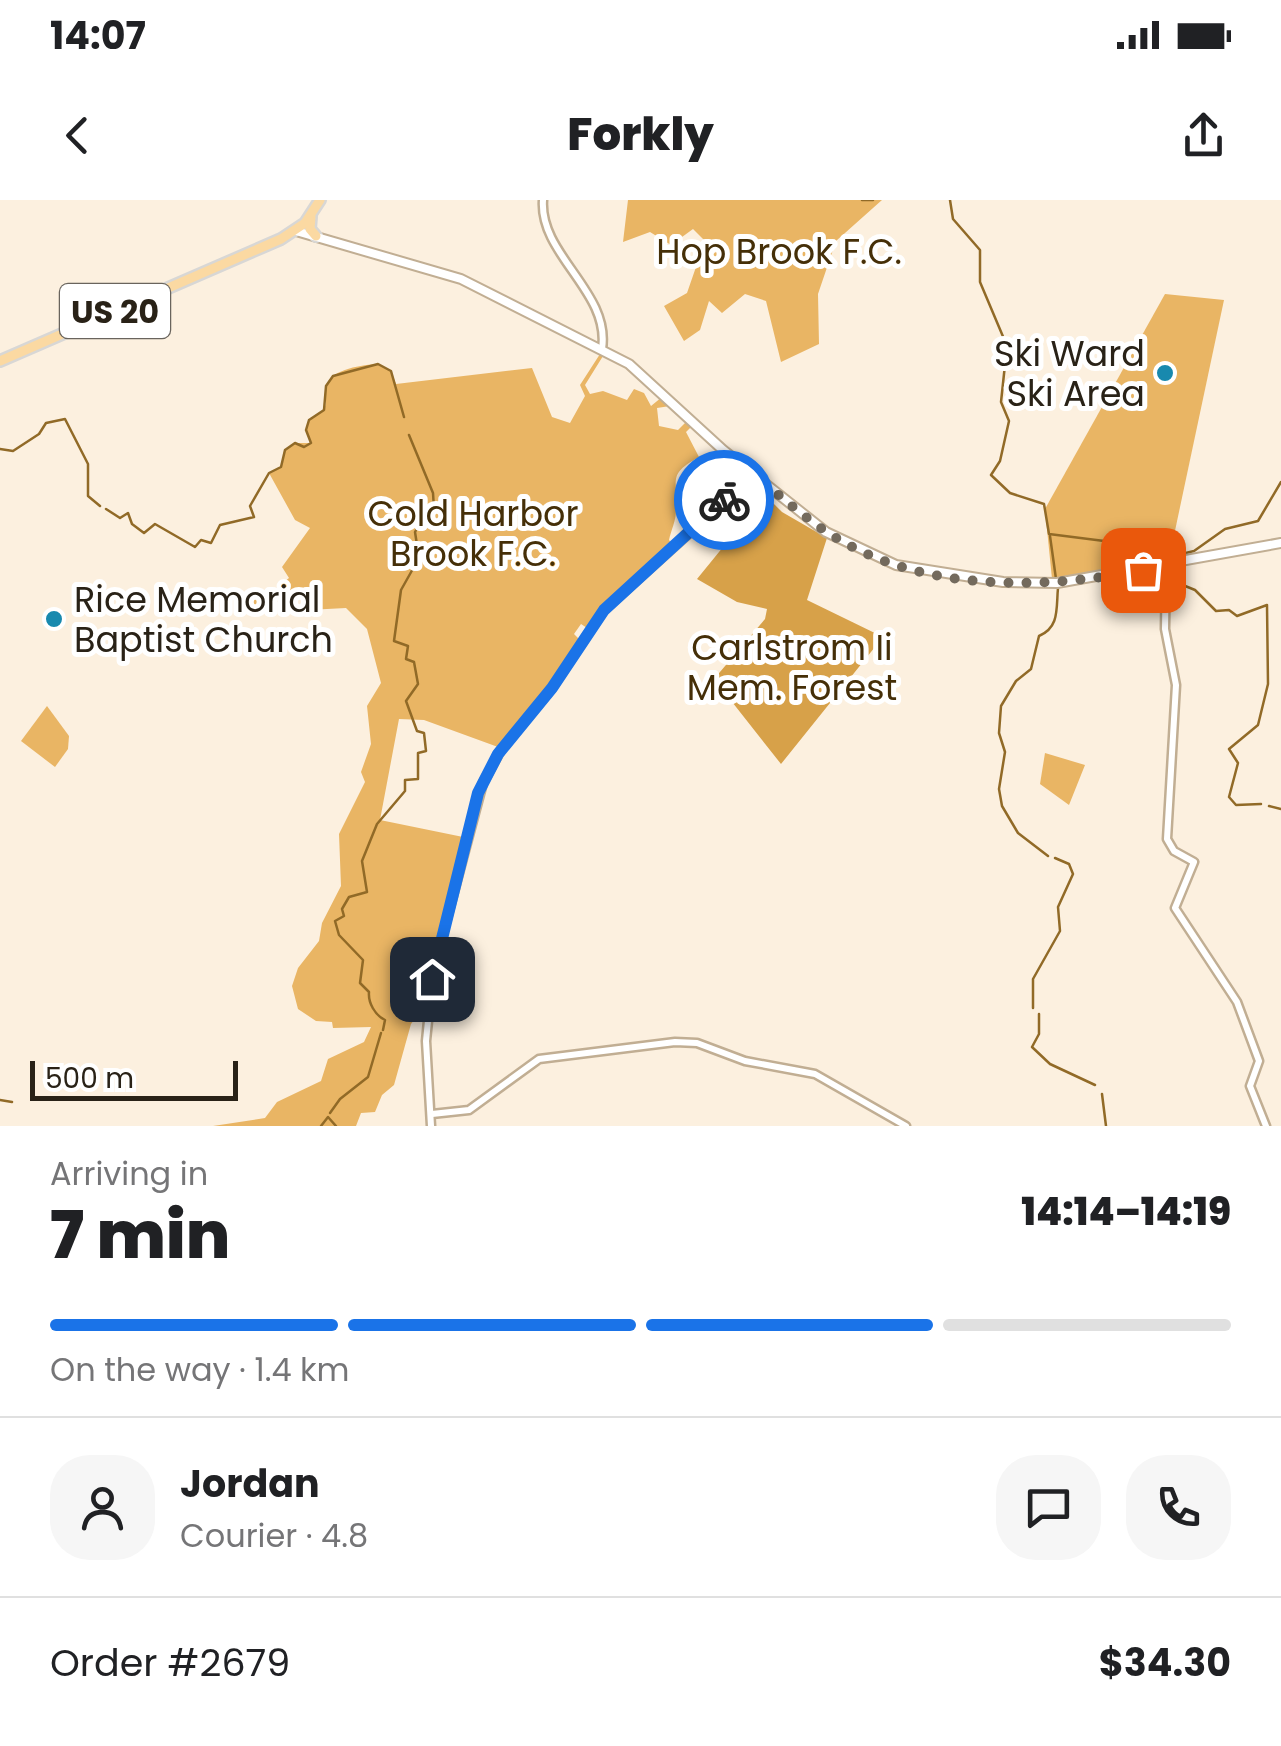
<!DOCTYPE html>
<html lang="en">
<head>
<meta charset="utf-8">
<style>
  :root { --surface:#fff; --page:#f6f6f6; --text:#202124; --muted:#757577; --line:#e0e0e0; --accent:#1a73e8 }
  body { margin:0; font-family:Poppins,sans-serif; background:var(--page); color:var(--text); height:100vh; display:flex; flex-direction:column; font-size:38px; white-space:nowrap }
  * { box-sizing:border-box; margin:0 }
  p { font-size:32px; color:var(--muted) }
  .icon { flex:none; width:55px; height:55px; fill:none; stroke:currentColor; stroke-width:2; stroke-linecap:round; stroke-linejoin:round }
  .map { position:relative; height:926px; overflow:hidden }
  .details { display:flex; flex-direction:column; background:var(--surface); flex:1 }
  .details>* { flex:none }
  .scale { position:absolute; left:30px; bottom:25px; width:208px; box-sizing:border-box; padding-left:10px; border:5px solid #292217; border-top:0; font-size:28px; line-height:35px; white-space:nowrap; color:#292217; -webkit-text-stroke:8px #fff; paint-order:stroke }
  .pin { position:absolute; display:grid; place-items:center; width:85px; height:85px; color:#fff; margin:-42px; border-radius:20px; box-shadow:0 5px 15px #0006 }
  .courier { position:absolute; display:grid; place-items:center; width:100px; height:100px; margin:-50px; border:8px solid #1a73e8; border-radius:50%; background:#fff; color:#222; box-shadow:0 2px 12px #0007 }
  .head em { font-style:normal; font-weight:800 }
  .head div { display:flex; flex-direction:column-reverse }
  .head { display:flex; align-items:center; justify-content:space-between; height:170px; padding:0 50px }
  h1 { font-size:65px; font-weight:800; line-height:75px }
  .bar { display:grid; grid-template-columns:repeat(4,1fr); gap:15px 10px; align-content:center; height:120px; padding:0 50px }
  .bar i { height:12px; border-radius:8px; background:var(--line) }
  .bar .current { background:var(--accent) }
  .bar p { grid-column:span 4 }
  .line { display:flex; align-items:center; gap:25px; padding:0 50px; border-top:2px solid var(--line) }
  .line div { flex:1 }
  .round { display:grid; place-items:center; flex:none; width:105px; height:105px; border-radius:40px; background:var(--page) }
  .status { display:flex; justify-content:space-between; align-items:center; height:70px; padding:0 50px; background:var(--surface); direction:ltr }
  .status svg { height:28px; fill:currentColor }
  header { display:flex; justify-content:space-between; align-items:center; height:130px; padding:0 50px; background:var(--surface); font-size:45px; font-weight:800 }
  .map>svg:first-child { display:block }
</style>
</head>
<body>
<div class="status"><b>14:07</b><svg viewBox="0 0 49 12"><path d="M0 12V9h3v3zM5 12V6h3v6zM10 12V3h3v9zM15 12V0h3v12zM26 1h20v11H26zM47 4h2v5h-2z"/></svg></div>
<header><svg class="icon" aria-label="back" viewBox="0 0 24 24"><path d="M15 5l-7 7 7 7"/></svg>Forkly<svg class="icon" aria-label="share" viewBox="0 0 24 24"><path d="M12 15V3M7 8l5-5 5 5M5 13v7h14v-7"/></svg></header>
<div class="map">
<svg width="1281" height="926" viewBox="0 0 1281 926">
  <rect width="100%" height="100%" fill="#fcf0df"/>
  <g fill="#e9b564">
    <path d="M 628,0 L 882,0 L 836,41 L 818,94 L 819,144 L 781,162 L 766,101 L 745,94 L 722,113 L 709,101 L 700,130 L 684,141 L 664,106 L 687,93 L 696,67 L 716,52 L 693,29 L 671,45 L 650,32 L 623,42 Z"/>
    <path d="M 1165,94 L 1224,100 L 1169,359 L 1052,379 L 1045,309 Z"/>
    <path d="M 600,154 L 603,156 L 585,185 L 590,194 L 603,191 L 627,200 L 634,189 L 644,193 L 651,206 L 662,197 L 670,206 L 657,208 L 659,226 L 678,230 L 686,222 L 691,227 L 686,232 L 699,257 C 667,275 678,278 676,310 C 676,321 671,330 669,340 L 673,345 L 587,428 L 581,424 L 574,434 L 580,440 L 555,480 L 498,547 L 424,520 L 399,519 L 380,620 L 468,638 L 431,773 L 408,795 L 427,803 L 411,824 L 394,885 L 382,895 L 375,912 L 361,913 L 356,926 L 213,926 L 265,918 L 277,902 L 321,881 L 328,859 L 364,842 L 371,827 L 333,828 L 332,822 L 316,821 L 298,809 L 292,786 L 298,768 L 319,741 L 322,723 L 341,686 L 339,634 L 365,582 L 361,572 L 371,544 L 367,506 L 381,483 L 367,429 L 346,408 L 308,410 L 294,391 L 271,406 L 234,405 L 239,398 L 264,397 L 289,378 L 282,367 L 310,328 L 295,320 L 269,273 L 281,267 L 285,250 L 295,243 L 311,243 L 306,230 L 309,220 L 324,210 C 328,200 324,194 327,186 C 331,168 364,165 378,164 L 391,171 L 396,184 L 532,168 L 552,217 L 570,223 L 585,196 L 580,185 Z"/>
    <path d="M 47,506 L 69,536 L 68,549 L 55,567 L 21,541 Z"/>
    <path d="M 1045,553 L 1085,565 L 1069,605 L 1040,584 Z"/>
  </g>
  <path fill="#d7a149" d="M 769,299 L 782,312 L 827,338 L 807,400 L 883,437 L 781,564 L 714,479 L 765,419 L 767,409 L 737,402 L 697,379 L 741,325 Z"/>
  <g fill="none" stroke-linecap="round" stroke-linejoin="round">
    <g stroke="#916a27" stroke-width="2.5">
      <path d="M 862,0 L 873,0"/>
      <path d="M 950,0 L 953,19 L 980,50 L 980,82 L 1007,146 L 1001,202 L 1009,221 L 1000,261 L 991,275 L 1010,293 L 1044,304 L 1049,334 L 1120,343 L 1133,350"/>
      <path d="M 0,249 L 13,251 L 39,234 L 46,223 L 65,219 L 88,264 L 88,296 L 100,306"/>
      <path d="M 106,309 L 120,318 L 128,313 L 132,324 L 144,333 L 155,324 L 195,347 L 201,340 L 211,343 L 220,325 L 254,317 L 250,306 L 269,273 L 281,267 L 285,250 L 295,243 L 304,247 L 311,243 L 306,230 L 309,220 L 324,210 L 326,186 L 333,176 L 378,164 L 391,171 L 404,217"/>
      <path d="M 1050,336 L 1056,379"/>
      <path d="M 1139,353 L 1157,363"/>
      <path d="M 1165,358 L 1194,351 L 1225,329 L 1258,321 L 1281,282"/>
      <path d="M 1168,379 L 1195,390 L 1216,411 L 1229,410 L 1237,416 L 1267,405 L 1268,484 L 1258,525 L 1229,549 L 1238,563 L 1229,597 L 1236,605 L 1261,604"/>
      <path d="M 1269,606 L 1281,609"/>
      <path d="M 1048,656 L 1018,633 L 1002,606 L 999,589 L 1005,552 L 999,533 L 1001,506 L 1016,481 L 1031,469 L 1039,436 C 1060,427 1056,408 1058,388"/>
      <path d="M 1033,808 L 1033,779 L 1060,731 L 1058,707 L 1073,674 L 1069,664 L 1055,658"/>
      <path d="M 1039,814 L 1039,834 L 1032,847 L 1050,864 L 1095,885"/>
      <path d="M 383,830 L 385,820 C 375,815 368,803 369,792 L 360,783 L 363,760 L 339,735 L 335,721 L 344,716 L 342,709 L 349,697 L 367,692 L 362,661 L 377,624 L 405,591 L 405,580 L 418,579 L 418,553 L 426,551 L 424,533 L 417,531 L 406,501 L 418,484 L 414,462 L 406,459 L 408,446 L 394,441 L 401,390 L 419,358 L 415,332 L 427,311 L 434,309 L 433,293 L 409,235"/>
      <path d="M 1102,894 L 1106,926"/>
      <path d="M 0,900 L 12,902"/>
      <path d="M 330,913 L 340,899 L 368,877 L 381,833"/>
      <path d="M 321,926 L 328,917 L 336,926"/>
    </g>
    <defs>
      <g id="tertiary">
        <path d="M 543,0 C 539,55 611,92 602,149"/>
        <path d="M 1166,365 L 1165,429 L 1176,485 L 1167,639 L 1174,651 L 1194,662 L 1175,708 L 1237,802 L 1259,861 L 1250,886 L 1266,926"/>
        <path d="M 432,914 L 469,910 L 539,859 L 675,842 L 697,843 L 745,861 L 815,874 L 906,926"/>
        <path d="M 431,926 L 426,841 L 433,771 L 483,583 L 501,550 L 552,488 L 604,410 L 754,275"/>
      </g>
      <path id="secondary" d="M 296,31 L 461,79 L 629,164 L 723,250 L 826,332 L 896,365 L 1003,382 L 1057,383 L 1281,343"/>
      <g id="primary">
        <path d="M 311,17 L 310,29 L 316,36"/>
        <path d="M 0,161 L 281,39 L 305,23 L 320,0"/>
      </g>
    </defs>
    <use href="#tertiary" stroke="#c1ae93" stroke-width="11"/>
    <use href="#secondary" stroke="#c1ae93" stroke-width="12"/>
    <use href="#primary" stroke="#d8d7d5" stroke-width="14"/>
    <use href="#tertiary" stroke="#fff" stroke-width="6"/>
    <use href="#secondary" stroke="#fff" stroke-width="8"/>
    <use href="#primary" stroke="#fbd9a2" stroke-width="9"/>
  </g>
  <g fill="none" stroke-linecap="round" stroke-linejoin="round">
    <path stroke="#736a5d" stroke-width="10" stroke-dasharray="0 18" d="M 724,300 L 754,274 C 784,299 813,326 847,344 C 934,392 1048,389 1143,370"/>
    <path stroke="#1a73e8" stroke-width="12" d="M 432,779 L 478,593 L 498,554 L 552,488 L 604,410 L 724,300"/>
  </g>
  <g fill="#1889ae" stroke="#fff" stroke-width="4">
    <circle cx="1165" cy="173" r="10"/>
    <circle cx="54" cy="419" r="10"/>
  </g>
  <g text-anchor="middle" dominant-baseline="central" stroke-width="10" stroke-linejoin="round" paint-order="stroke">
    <rect fill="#fff" stroke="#69645d" stroke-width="2.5" x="60" y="84" width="110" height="54" rx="8"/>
    <g font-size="32" font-weight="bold" fill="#292217">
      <text x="115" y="111">US 20</text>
    </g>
    <g font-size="35" fill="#452f08" stroke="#fff">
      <text x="779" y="51">Hop Brook F.C.</text>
      <text x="473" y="313">Cold Harbor<tspan x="473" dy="40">Brook F.C.</tspan></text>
      <text x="792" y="447">Carlstrom Ii<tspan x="792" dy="40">Mem. Forest</tspan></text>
    </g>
    <g font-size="35" fill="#292217" stroke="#fff" text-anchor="end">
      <text x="1145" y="153">Ski Ward<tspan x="1145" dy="40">Ski Area</tspan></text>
      <text x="74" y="399" text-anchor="start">Rice Memorial<tspan x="74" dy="40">Baptist Church</tspan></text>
    </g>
  </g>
</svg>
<div class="scale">500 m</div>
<div class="pin" style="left:1143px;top:370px;background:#ea580c"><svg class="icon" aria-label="bag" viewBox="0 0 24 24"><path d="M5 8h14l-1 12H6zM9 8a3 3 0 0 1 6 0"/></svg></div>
<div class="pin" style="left:432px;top:779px;background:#1f2937"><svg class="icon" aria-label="home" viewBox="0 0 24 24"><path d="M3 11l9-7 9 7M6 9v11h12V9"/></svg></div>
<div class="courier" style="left:724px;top:300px"><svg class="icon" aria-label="bike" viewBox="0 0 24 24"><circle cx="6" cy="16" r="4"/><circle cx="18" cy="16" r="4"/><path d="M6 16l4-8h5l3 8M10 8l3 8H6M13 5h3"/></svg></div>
</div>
<section class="details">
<div class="head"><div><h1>7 min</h1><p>Arriving in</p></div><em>14:14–14:19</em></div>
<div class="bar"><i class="current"></i><i class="current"></i><i class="current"></i><i></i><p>On the way · 1.4 km</p></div>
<div class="line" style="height:180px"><a class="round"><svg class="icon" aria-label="person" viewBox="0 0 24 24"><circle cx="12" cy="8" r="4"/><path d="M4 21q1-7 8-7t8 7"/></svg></a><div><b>Jordan</b><p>Courier · 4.8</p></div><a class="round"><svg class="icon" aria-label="chat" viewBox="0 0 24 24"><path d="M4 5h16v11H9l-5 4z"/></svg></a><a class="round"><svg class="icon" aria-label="phone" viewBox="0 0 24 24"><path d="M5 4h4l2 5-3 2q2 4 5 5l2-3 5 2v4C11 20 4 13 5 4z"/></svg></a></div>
<div class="line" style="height:130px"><div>Order #2679</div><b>$34.30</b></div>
</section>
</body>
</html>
